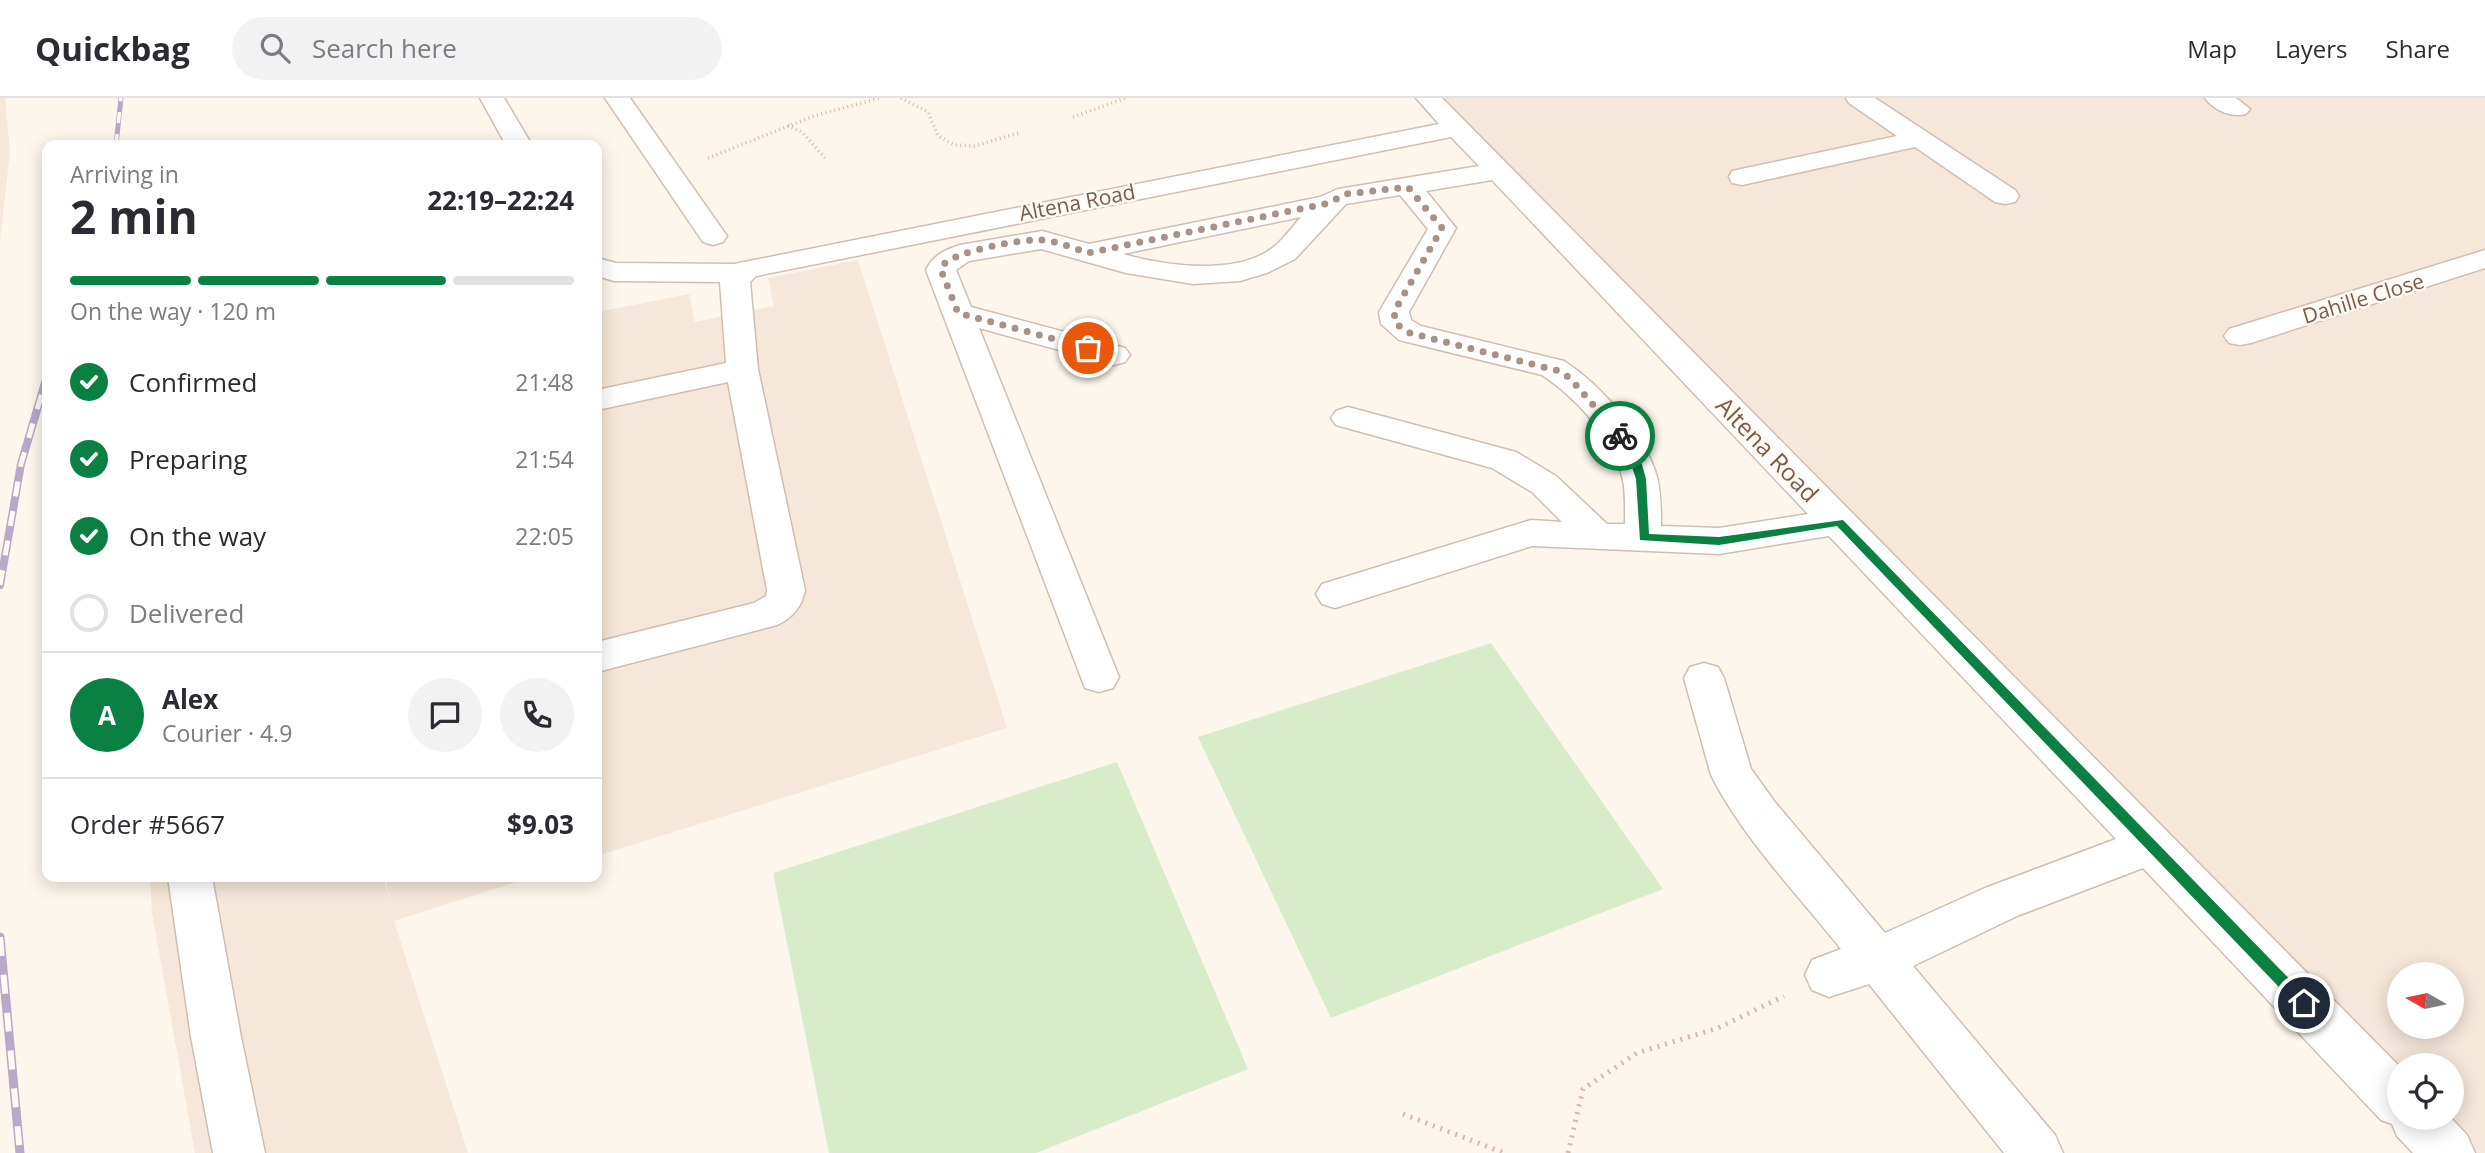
<!DOCTYPE html>
<html lang="en">
<head>
<meta charset="utf-8">
<style>
  :root { --surface:#fff; --page:#f2f2f3; --text:#2b2b33; --muted:#7c7c81; --line:#e1e1e2; --accent:#0b8043 }
  body { margin:0; font-family:"Open Sans",sans-serif; background:var(--page); color:var(--text); height:100vh; display:flex; flex-direction:column; font-size:26px; white-space:nowrap }
  * { box-sizing:border-box; margin:0 }
  p { font-size:23px; color:var(--muted) }
  .icon { flex:none; width:38px; height:38px; fill:none; stroke:currentColor; stroke-width:2; stroke-linecap:round; stroke-linejoin:round }
  .map { position:relative; flex:1; overflow:hidden }
  .side { position:absolute; left:42px; top:42px; width:560px; height:742px; display:flex; flex-direction:column; background:var(--surface); border-radius:14px; box-shadow:0 4px 18px #0003 }
  .side>* { flex:none }
  .needle { width:46px; rotate:279deg }
  .fabs { position:absolute; left:2387px; top:864px; display:grid; gap:14px }
  .fabs a { display:grid; place-items:center; width:77px; height:77px; border-radius:50%; background:var(--surface); box-shadow:0 4px 18px #0003; font-size:35px }
  .pin { position:absolute; display:grid; place-items:center; width:60px; height:60px; color:#fff; margin:-30px; border:4px solid #fff; border-radius:50%; box-shadow:0 2px 7px #0007 }
  .courier { position:absolute; display:grid; place-items:center; width:70px; height:70px; margin:-35px; border:5px solid #0b8043; border-radius:50%; background:#fff; color:#222; box-shadow:0 2px 9px #0007 }
  .headline em { font-style:normal; font-weight:700 }
  .headline div { display:flex; flex-direction:column-reverse }
  .headline { display:flex; align-items:center; justify-content:space-between; height:119px; padding:0 28px }
  h1 { font-size:46px; font-weight:700; line-height:52px }
  .bar { display:grid; grid-template-columns:repeat(4,1fr); gap:10px 7px; align-content:center; height:84px; padding:0 28px }
  .bar i { height:9px; border-radius:5px; background:var(--line) }
  .bar .on { background:var(--accent) }
  .bar p { grid-column:span 4 }
  .line { display:flex; align-items:center; gap:18px; padding:0 28px; border-top:2px solid var(--line) }
  .line div { flex:1 }
  .round { display:grid; place-items:center; flex:none; width:74px; height:74px; border-radius:37px; background:var(--page) }
  ol { padding:0 28px; list-style:none }
  li { display:flex; align-items:center; gap:21px; height:77px }
  li p { margin-inline-start:auto }
  li .icon { padding:7px; border-radius:50%; background:var(--accent); color:#fff; stroke-width:4 }
  li:last-child { color:var(--muted) }
  li i { width:38px; height:38px; border:4px solid var(--line); border-radius:50% }
  header { display:flex; align-items:center; gap:42px; box-sizing:border-box; height:98px; padding:0 35px; background:var(--surface); border-bottom:2px solid var(--line) }
  header strong { font-size:33px }
  nav { display:flex; gap:38px; margin-inline-start:auto; font-size:24px }
  .search { width:490px; height:63px; background:var(--page); display:flex; align-items:center; gap:18px; box-sizing:border-box; padding:0 24px; border-radius:38px; color:var(--muted); font-size:26px }
  .map>svg:first-child { display:block }
</style>
</head>
<body>
<header>
<strong>Quickbag</strong>
<div class="search"><svg class="icon" aria-label="search" viewBox="0 0 24 24"><circle cx="10" cy="10" r="6"/><path d="M15 15l6 6"/></svg>Search here</div>
<nav><a>Map</a><a>Layers</a><a>Share</a></nav>
</header>
<div class="map">
<svg width="2485" height="1055" viewBox="0 0 2485 1055">
  <rect width="100%" height="100%" fill="#fdf6ec"/>
  <g fill="#f5e8da" fill-rule="evenodd">
    <path d="M 0,0 L 5,0 L 10,54 L 0,143 Z"/>
    <path d="M 1431,0 L 2485,0 L 2485,1055 L 2453,1055 L 2419,1020 L 2452,1020 L 2452,968 L 2399,968 L 2399,1000 ZM 2399,877 L 2452,877 L 2452,929 L 2399,929 Z"/>
    <path d="M 858,162 L 1007,630 L 597,758 L 597,214 L 689,196 L 695,224 L 774,208 L 768,180 Z"/>
    <path d="M 150,779 L 383,779 L 390,804 L 385,779 L 532,779 L 394,823 L 468,1055 L 195,1055 L 152,815 Z"/>
  </g>
  <g fill="#d8ecc9">
    <path d="M 1491,545 L 1663,791 L 1331,920 L 1198,639 Z"/>
    <path d="M 1117,664 L 1248,971 L 1036,1055 L 829,1055 L 773,775 Z"/>
  </g>
  <g fill="none" stroke-linecap="round" stroke-linejoin="round">
    <defs>
      <g id="minor">
        <path d="M 480,0 L 504,0 L 532,47 L 506,47 Z"/>
        <path d="M 605,0 L 630,0 L 727,138 L 723,144 L 713,147 L 703,144 Z"/>
        <path d="M 1416,0 L 1442,0 L 2399,968 L 2399,1020 L 2451,1020 L 2467,1037 L 2475,1055 L 2413,1055 L 2397,1038 L 2392,1026 L 2381,1022 L 2143,770 L 2017,818 L 1913,868 L 2055,1037 L 2063,1055 L 2004,1055 L 1869,886 L 1829,899 L 1812,892 L 1805,877 L 1812,862 L 1841,851 C 1798,797 1742,739 1711,677 L 1684,580 L 1690,569 L 1704,565 L 1718,569 L 1724,580 L 1751,671 L 1774,703 L 1885,835 L 1985,790 L 2116,741 L 1829,438 L 1719,456 L 1532,448 L 1335,510 L 1322,506 L 1316,496 L 1322,486 L 1531,422 L 1562,424 L 1532,394 L 1492,370 L 1336,327 L 1331,320 L 1336,313 L 1348,309 L 1516,354 L 1556,378 L 1607,426 L 1625,426 C 1625,410 1626,393 1622,378 C 1612,338 1575,299 1542,277 L 1399,242 L 1381,226 L 1379,214 L 1428,131 L 1400,97 L 1346,106 L 1295,161 L 1267,175 L 1240,183 L 1193,186 L 1126,175 L 1041,151 L 969,163 L 956,172 L 971,209 L 1125,250 L 1130,257 L 1125,264 L 1114,267 L 979,230 L 1119,579 L 1113,590 L 1099,594 L 1085,590 L 926,172 C 932,158 946,151 960,147 L 1042,133 L 1089,146 L 1320,99 L 1338,91 L 1479,68 L 1451,39 L 756,178 L 750,184 L 758,271 L 805,492 C 802,509 792,520 777,527 L 597,574 L 597,544 L 754,505 L 766,498 L 767,492 L 728,284 L 597,312 L 597,292 L 726,265 L 720,184 L 614,183 L 597,178 L 597,160 L 616,165 L 734,166 L 1439,26 ZM 1492,82 L 1808,416 L 1719,430 L 1661,428 C 1661,412 1661,395 1657,379 C 1646,338 1600,286 1564,263 L 1421,228 L 1411,222 L 1409,214 L 1456,130 L 1426,93 ZM 1301,119 C 1293,128 1285,139 1276,147 C 1240,179 1165,168 1123,156 Z"/>
        <path d="M 1846,0 L 1875,0 L 2015,92 L 2019,98 L 2015,104 L 2005,106 L 1995,104 L 1915,49 L 1742,87 L 1732,85 L 1729,79 L 1732,73 L 1897,38 L 1849,5 Z"/>
        <path d="M 2205,0 L 2236,0 L 2250,11 L 2246,16 C 2232,20 2213,12 2205,0 Z"/>
        <path d="M 2485,152 L 2485,170 L 2251,245 L 2240,247 L 2229,245 L 2224,238 L 2229,231 Z"/>
        <path d="M 168,779 L 212,779 L 241,939 L 265,1055 L 213,1055 L 191,939 Z"/>
      </g>
    </defs>
    <use href="#minor" stroke="#d1beb0" stroke-width="3"/>
    <g stroke="#d9b8a5" stroke-width="3.5" stroke-dasharray="1 3.5" stroke-linecap="butt">
      <path d="M 901,0 L 928,14 L 938,38 L 955,47 L 974,48 L 1019,35"/>
      <path d="M 1073,19 L 1126,0"/>
      <path d="M 788,27 L 803,35 L 825,60"/>
      <path d="M 708,60 L 814,18 L 880,0"/>
    </g>
    <g stroke="#d9b8a5" stroke-width="5" stroke-dasharray="2 6" stroke-linecap="butt">
      <path d="M 1403,1016 L 1504,1055"/>
      <path d="M 1568,1055 L 1583,991 L 1637,955 L 1718,930 L 1784,898"/>
    </g>
    <use href="#minor" fill="#fff" fill-rule="evenodd"/>
    <defs>
      <path id="rail-far2" d="M 116,47 L 121,0"/>
      <path id="rail-far1" d="M 0,487 L 21,366 L 47,278"/>
      <path id="rail" d="M 0,839 L 20,1055"/>
    </defs>
    <use href="#rail-far2" stroke="#b9a8c9" stroke-width="5"/>
    <use href="#rail-far1" stroke="#b9a8c9" stroke-width="8"/>
    <use href="#rail" stroke="#b9a8c9" stroke-width="9"/>
    <use href="#rail-far2" stroke="#fffaf3" stroke-width="3.5" stroke-dasharray="11" stroke-linecap="butt"/>
    <use href="#rail-far1" stroke="#fffaf3" stroke-width="5" stroke-dasharray="15" stroke-linecap="butt"/>
    <use href="#rail" stroke="#fffaf3" stroke-width="6" stroke-dasharray="19" stroke-linecap="butt"/>
  </g>
  <path fill="#0b8043" d="M 1620,335 L 1623,336 L 1641,363 L 1646,381 L 1649,436 L 1719,439 L 1843,422 L 2309,901 L 2309,910 L 2299,910 L 1837,428 L 1719,447 L 1640,442 L 1636,381 L 1630,363 L 1615,338 Z"/>
  <g fill="none" stroke-linecap="round" stroke-linejoin="round">
    <path stroke="#a89285" stroke-width="7" stroke-dasharray="0 12.6" d="M 1088,250 L 958,215 L 941,172 L 942,168 C 954,153 1021,141 1041,142 C 1057,143 1073,150 1088,155 L 1329,105 L 1346,96 L 1408,89 L 1442,130 L 1394,214 L 1396,226 L 1410,235 L 1559,273 L 1570,280 L 1620,338"/>
  </g>
  <g text-anchor="middle" dominant-baseline="central" stroke-width="5" stroke-linejoin="round" paint-order="stroke">
    <g font-size="21" fill="#7a5c4d" stroke="#fffaf3">
      <text transform="translate(1077 104) rotate(-11)">Altena Road</text>
      <text transform="translate(2363 200) rotate(-17)">Dahille Close</text>
    </g>
    <g font-size="24" fill="#7a5c4d" stroke="#fffaf3">
      <text transform="translate(1768 351) rotate(46)">Altena Road</text>
    </g>
  </g>
</svg>
<div class="fabs">
<a><svg class="needle" viewBox="-14 -14 28 28"><path d="M0-13l5 13h-10z" fill="#e53935"/><path d="M0 13l5-13h-10z" fill="#7c7c81"/></svg></a>
<a><svg class="icon" aria-label="locate" viewBox="0 0 24 24"><circle cx="12" cy="12" r="6"/><path d="M12 2v4M12 18v4M2 12h4M18 12h4"/></svg></a>
</div>
<div class="pin" style="left:1088px;top:250px;background:#ea580c"><svg class="icon" aria-label="bag" viewBox="0 0 24 24"><path d="M5 8h14l-1 12H6zM9 8a3 3 0 0 1 6 0"/></svg></div>
<div class="pin" style="left:2304px;top:905px;background:#1f2937"><svg class="icon" aria-label="home" viewBox="0 0 24 24"><path d="M3 11l9-7 9 7M6 9v11h12V9"/></svg></div>
<div class="courier" style="left:1620px;top:338px"><svg class="icon" aria-label="bike" viewBox="0 0 24 24"><circle cx="6" cy="16" r="4"/><circle cx="18" cy="16" r="4"/><path d="M6 16l4-8h5l3 8M10 8l3 8H6M13 5h3"/></svg></div>
<section class="side">
<div class="headline"><div><h1>2 min</h1><p>Arriving in</p></div><em>22:19–22:24</em></div>
<div class="bar"><i class="on"></i><i class="on"></i><i class="on"></i><i></i><p>On the way · 120 m</p></div>
<ol>
<li><svg class="icon" aria-label="check" viewBox="0 0 24 24"><path d="M5 12l5 5 9-10"/></svg>Confirmed<p>21:48</p></li>
<li><svg class="icon" aria-label="check" viewBox="0 0 24 24"><path d="M5 12l5 5 9-10"/></svg>Preparing<p>21:54</p></li>
<li><svg class="icon" aria-label="check" viewBox="0 0 24 24"><path d="M5 12l5 5 9-10"/></svg>On the way<p>22:05</p></li>
<li><i></i>Delivered</li>
</ol>
<div class="line" style="height:126px"><b class="round" style="background:var(--accent);color:#fff">A</b><div><b>Alex</b><p>Courier · 4.9</p></div><a class="round"><svg class="icon" aria-label="chat" viewBox="0 0 24 24"><path d="M4 5h16v11H9l-5 4z"/></svg></a><a class="round"><svg class="icon" aria-label="phone" viewBox="0 0 24 24"><path d="M5 4h4l2 5-3 2q2 4 5 5l2-3 5 2v4C11 20 4 13 5 4z"/></svg></a></div>
<div class="line" style="height:91px"><div>Order #5667</div><b>$9.03</b></div>
</section>
</div>
</body>
</html>
